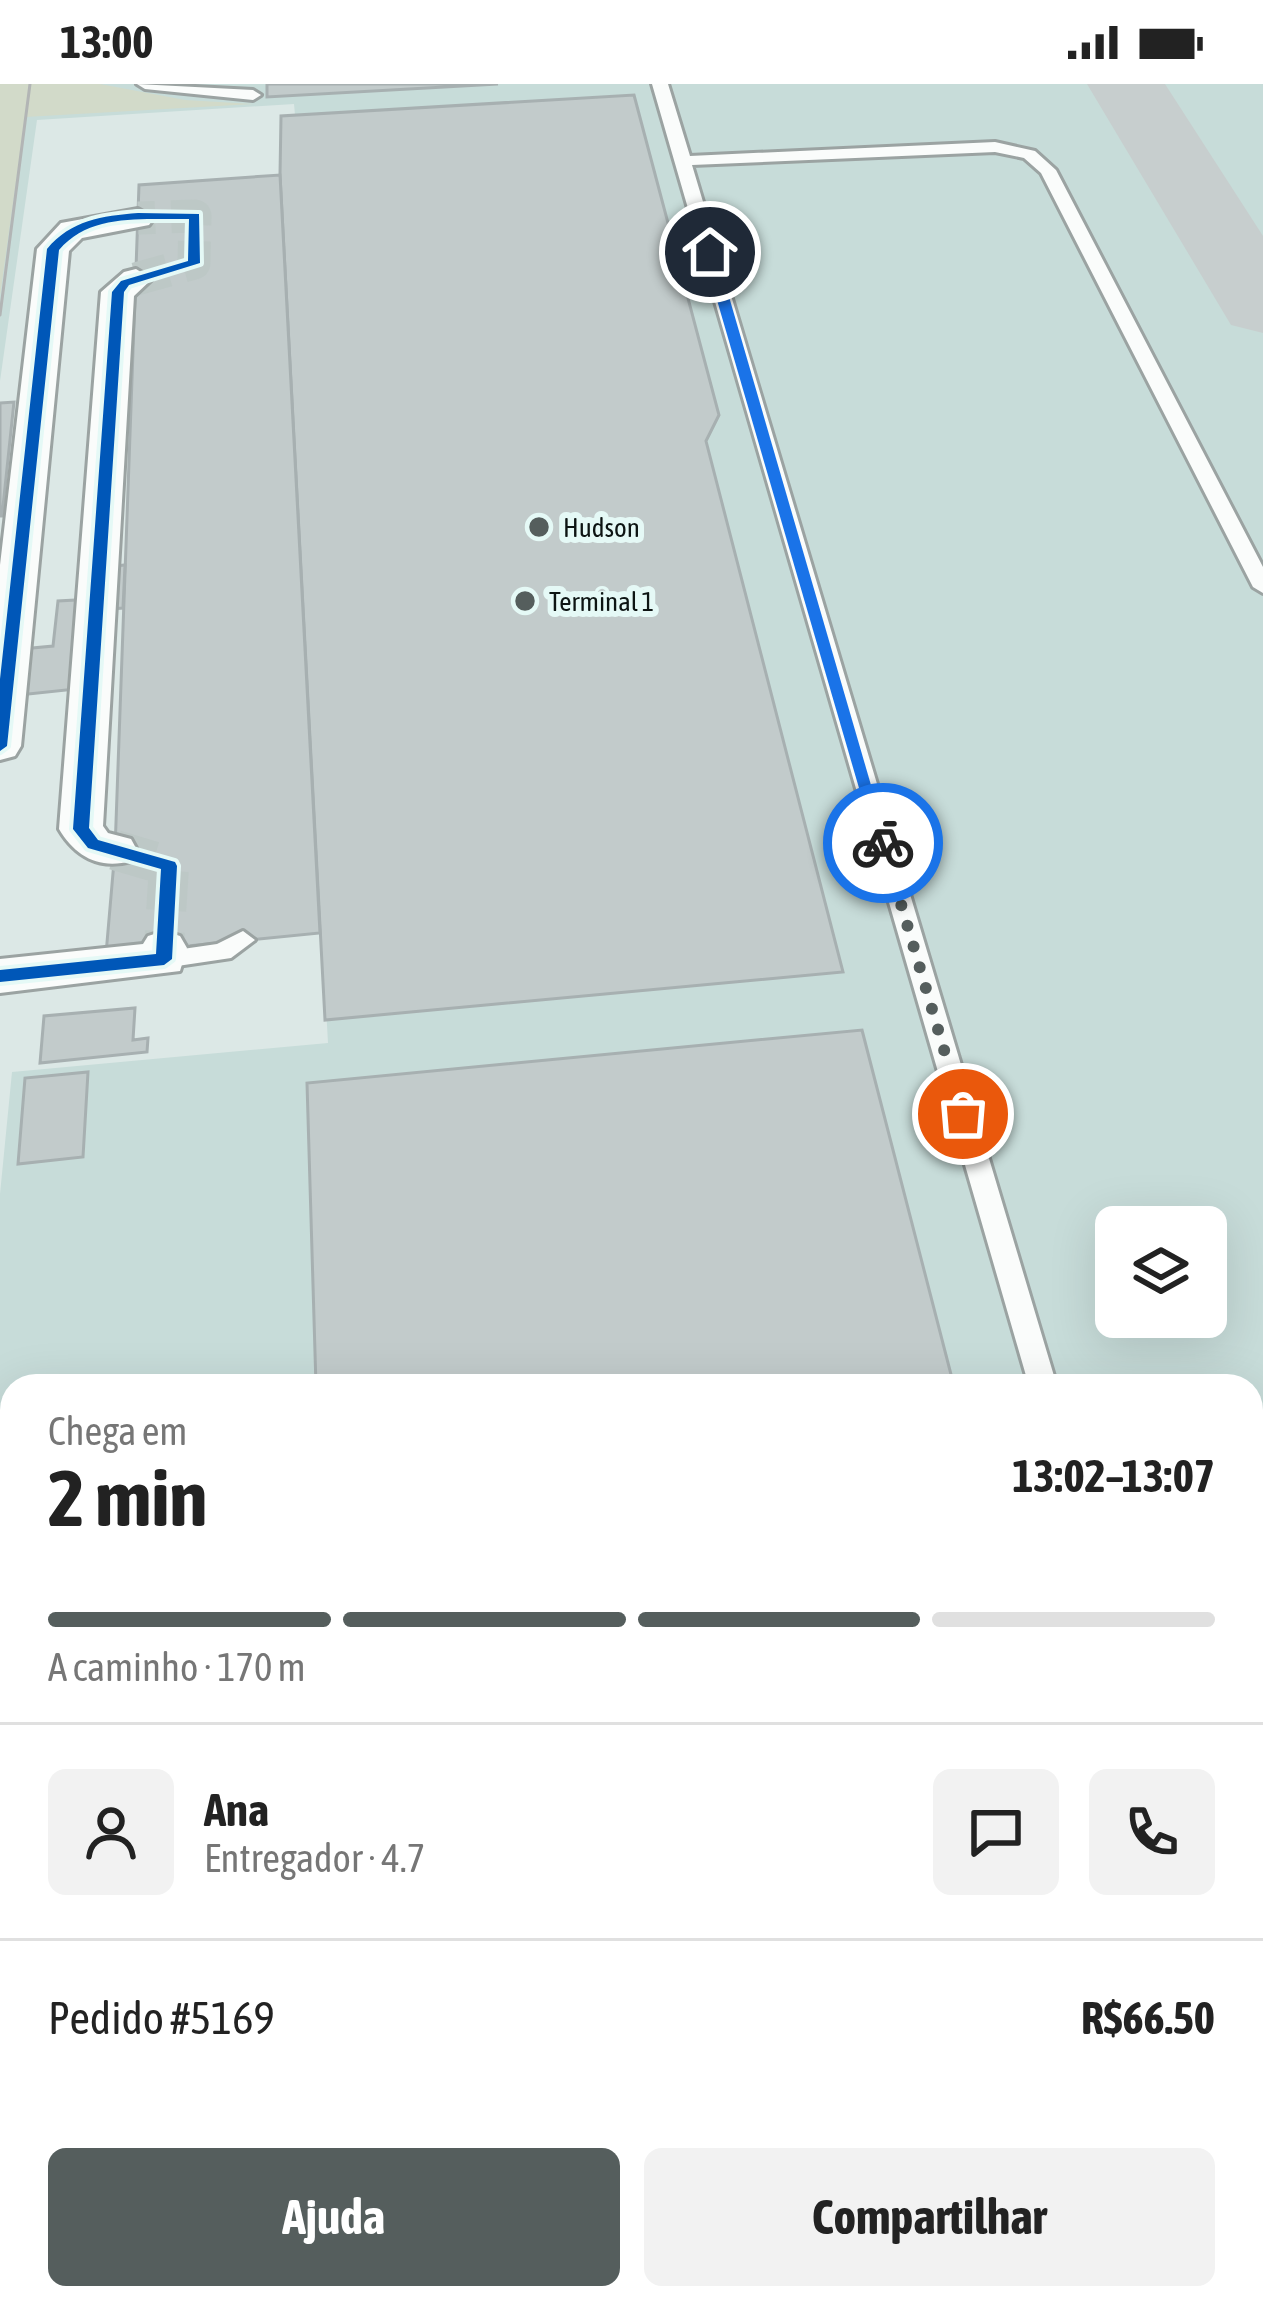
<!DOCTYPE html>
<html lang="pt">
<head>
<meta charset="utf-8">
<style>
  :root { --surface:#fff; --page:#f2f2f2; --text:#222; --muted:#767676; --line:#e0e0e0; --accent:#555e5d }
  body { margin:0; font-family:"Asap Condensed",sans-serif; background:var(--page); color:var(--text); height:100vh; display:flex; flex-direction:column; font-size:45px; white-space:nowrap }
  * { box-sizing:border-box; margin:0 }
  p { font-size:39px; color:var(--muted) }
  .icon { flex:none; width:66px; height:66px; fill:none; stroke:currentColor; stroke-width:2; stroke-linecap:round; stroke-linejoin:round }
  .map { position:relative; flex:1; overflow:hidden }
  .sheet { position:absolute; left:0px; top:1290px; width:1263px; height:936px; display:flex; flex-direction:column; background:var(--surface); border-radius:36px 36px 0 0; box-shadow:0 12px 48px #0002 }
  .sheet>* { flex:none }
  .tools { position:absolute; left:1095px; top:1122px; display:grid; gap:24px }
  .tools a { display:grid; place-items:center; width:132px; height:132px; border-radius:18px; background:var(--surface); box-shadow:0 12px 48px #0002; font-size:60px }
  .pin { position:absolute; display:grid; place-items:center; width:102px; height:102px; color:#fff; margin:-51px; border:6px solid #fff; border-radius:50%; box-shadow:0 3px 12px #0007 }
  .courier { position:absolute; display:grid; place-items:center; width:120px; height:120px; margin:-60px; border:9px solid #1a73e8; border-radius:50%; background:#fff; color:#222; box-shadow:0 3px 15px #0007 }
  .headline em { font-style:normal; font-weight:700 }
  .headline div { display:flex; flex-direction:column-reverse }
  .headline { display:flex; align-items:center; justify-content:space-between; height:204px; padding:0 48px }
  h1 { font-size:78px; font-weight:700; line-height:90px }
  .bar { display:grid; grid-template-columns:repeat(4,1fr); gap:18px 12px; align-content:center; height:144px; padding:0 48px }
  .bar i { height:15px; border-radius:9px; background:var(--line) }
  .bar .selected { background:var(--accent) }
  .bar p { grid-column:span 4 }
  .line { display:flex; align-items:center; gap:30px; padding:0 48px; border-top:3px solid var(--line) }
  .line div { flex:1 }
  .round { display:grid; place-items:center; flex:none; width:126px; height:126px; border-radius:18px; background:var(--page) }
  .action { display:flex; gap:24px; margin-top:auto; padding:24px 48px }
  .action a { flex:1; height:138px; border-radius:18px; background:var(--accent); color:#fff; font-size:48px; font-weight:700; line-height:138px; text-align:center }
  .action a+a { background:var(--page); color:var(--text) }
  .status { display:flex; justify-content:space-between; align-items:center; height:84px; padding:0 60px; background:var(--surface); direction:ltr }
  .status svg { height:33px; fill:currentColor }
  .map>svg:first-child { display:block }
</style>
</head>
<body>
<div class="status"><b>13:00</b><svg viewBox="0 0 49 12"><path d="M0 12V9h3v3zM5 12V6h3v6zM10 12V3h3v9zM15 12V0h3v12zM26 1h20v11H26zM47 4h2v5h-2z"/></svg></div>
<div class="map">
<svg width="1263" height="2226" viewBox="0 0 1263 2226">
  <rect width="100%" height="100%" fill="#dce8e6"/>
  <path fill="#c7dcd9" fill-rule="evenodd" d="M 0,0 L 1263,0 L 1263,2226 L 0,2226 L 0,1110 L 12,988 L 328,959 L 280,91 L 281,32 L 295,31 L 294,20 L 37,36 L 0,297 ZM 1116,1143 L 1206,1143 L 1206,1233 L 1116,1233 ZM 12,1302 L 1251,1302 L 1251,2214 L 12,2214 Z"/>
  <path fill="#d2dac9" d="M 0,0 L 100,0 L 185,16 L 253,20 L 25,33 L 0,212 Z"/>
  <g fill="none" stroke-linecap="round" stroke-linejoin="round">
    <path fill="#c7cece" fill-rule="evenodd" d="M 1087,0 L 1165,0 L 1263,152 L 1263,249 L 1231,241 Z"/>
  </g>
  <g fill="#c2cbcb" stroke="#a7b0b1" stroke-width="3">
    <path d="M 267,0 L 498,0 L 267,13 Z"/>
    <path d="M 634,11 L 719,331 L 706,357 L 843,888 L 325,936 L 280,91 L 281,32 Z"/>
    <path d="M 280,91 L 320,849 L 106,870 L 115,766 L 139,101 Z"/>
    <path d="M 14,318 L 2,432 L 0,432 L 0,319 Z"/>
    <path d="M 125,481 L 123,524 L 95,526 L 95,603 L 0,613 L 0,567 L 53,562 L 58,517 L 94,515 L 95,484 Z"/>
    <path d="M 135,924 L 133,956 L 148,954 L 147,968 L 40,979 L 44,932 Z"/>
    <path d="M 862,946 L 954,1302 L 316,1302 L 307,999 Z"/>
    <path d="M 88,988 L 83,1073 L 18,1080 L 25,994 Z"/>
    <path d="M 12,1384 L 12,1536 L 0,1538 L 0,1386 Z"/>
  </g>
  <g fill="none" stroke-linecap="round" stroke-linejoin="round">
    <path stroke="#bdc8c6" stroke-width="33" stroke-dasharray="33 16" stroke-linecap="butt" d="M 136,195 L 194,179 L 195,132 L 138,134"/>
    <path stroke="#bdc8c6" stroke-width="40" stroke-dasharray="40 21" stroke-linecap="butt" d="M 115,766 L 169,782 L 164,862"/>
    <path stroke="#bdc8c6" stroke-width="51" stroke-dasharray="51 26" stroke-linecap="butt" d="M 164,864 L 164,859"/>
    <defs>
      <g id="lane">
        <path d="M 137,0 L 253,6 L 261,11 L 253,16 L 145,5 Z"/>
        <path d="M 652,0 L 668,0 L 690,72 L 995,58 L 1035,67 L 1056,86 L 1263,483 L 1263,509 L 1253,503 L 1041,89 L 1024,74 L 995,68 L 692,81 L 1057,1302 L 1029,1302 Z"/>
        <path d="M 243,847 L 255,856 L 231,874 L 164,884 L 152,875 L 155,869 L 217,860 Z"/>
        <path d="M 1263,1343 L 1263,1369 L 1251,1370 L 1251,1344 Z"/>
        <path d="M 1251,1607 L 1263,1612 L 1263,1644 L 1251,1639 Z"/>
        <rect x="0" y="1698" width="12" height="34"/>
        <path d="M 12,2198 L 12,2214 L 39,2214 L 38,2226 L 0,2226 L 6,2200 Z"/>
      </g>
      <g id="street">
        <path d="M 138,125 L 154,134 L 149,141 L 82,154 L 69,167 L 21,662 L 15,672 L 0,676 L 0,481 L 37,165 L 61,139 Z"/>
        <path d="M 136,185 L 152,195 L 134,212 L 103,742 L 108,749 L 131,755 L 137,766 L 131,777 C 99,786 75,772 59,745 L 101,208 L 124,188 Z"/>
        <path d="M 164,847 L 180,852 L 187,864 L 180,887 L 0,909 L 0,875 L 143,860 L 148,852 Z"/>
      </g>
    </defs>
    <use href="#lane" stroke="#9ba3a2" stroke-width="6"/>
    <use href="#street" stroke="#9ba3a2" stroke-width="6"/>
    <use href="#lane" fill="#fafcfb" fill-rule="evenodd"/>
    <use href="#street" fill="#fafcfb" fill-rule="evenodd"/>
    <path stroke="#b2b5b5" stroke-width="3" d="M 0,231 L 30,0"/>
    <defs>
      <path id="cycleway" d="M 138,129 L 199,130 L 200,179 L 129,201 L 124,208 L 89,744 L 98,756 L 175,778 L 177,782 L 172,875 L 164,881 L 0,898 L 0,886 L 156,870 L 161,785 L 88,764 L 73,745 L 112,208 L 121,197 L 188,177 L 189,135 C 145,136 91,128 59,166 L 7,662 L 0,667 L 0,595 L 47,165 C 71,136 102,132 138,129 Z"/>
    </defs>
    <use href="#cycleway" stroke="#e5f9f6" stroke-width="8"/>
    <use href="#cycleway" fill="#0057b8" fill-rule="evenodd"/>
  </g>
  <path fill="#1a73e8" d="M 710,164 L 716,168 L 889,763 L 875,759 L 703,168 Z"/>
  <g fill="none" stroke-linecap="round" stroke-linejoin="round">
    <path stroke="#555e5d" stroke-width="12" stroke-dasharray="0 21.6" d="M 883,759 L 963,1030"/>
  </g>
  <g fill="#555e5d" stroke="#e5f9f6" stroke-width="4.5">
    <circle cx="539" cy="443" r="12"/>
    <circle cx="525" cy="517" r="12"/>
  </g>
  <g text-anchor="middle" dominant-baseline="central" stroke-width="12" stroke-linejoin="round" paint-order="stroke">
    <g font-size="27" fill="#0d1413" stroke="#e5f9f6" text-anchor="start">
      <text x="563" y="443">Hudson</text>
      <text x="549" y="517">Terminal 1</text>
    </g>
  </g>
</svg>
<div class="tools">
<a><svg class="icon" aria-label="layers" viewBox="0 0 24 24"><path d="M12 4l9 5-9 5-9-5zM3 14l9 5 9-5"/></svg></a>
</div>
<div class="pin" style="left:963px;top:1030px;background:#ea580c"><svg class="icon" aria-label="bag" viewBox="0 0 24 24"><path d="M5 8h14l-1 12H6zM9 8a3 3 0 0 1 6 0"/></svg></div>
<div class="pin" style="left:710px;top:168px;background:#1f2937"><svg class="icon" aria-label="home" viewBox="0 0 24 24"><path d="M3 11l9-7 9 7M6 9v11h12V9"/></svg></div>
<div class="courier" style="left:883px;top:759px"><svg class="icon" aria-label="bike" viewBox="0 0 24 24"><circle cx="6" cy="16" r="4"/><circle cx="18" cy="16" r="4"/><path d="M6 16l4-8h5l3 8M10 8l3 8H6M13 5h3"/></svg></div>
<section class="sheet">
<div class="headline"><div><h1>2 min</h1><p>Chega em</p></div><em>13:02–13:07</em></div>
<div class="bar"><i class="selected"></i><i class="selected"></i><i class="selected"></i><i></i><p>A caminho · 170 m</p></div>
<div class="line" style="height:216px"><a class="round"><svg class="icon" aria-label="person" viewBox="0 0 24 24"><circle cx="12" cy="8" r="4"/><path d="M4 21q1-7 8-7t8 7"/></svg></a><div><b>Ana</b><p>Entregador · 4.7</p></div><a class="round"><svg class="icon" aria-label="chat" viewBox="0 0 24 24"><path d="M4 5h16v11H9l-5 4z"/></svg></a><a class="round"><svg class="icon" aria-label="phone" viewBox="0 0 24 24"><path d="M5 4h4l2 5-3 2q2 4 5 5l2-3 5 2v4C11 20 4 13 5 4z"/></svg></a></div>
<div class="line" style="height:156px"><div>Pedido #5169</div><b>R$66.50</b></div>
<div class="action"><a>Ajuda</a><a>Compartilhar</a></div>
</section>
</div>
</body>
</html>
